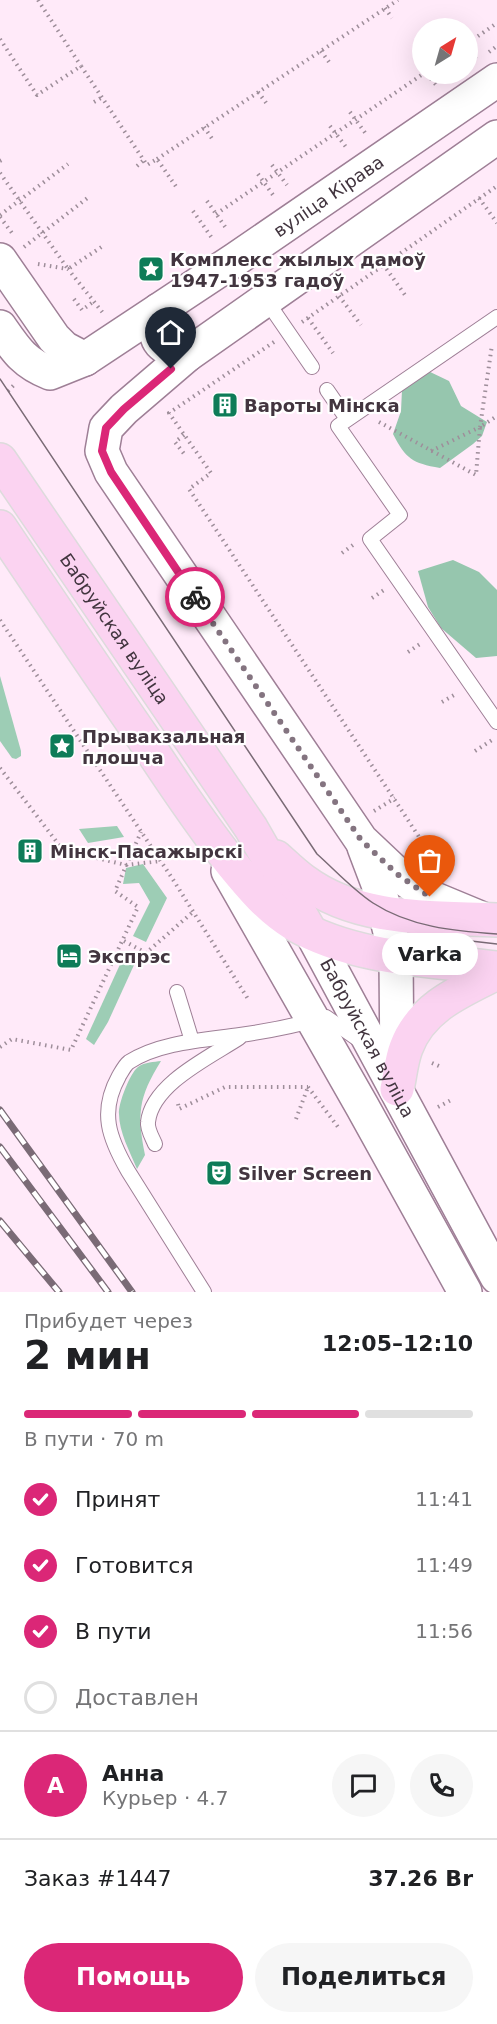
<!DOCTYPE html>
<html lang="ru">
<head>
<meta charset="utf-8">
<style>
  :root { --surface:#fff; --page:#f6f6f6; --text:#202124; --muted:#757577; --line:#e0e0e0; --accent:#db2777 }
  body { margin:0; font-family:"DejaVu Sans",sans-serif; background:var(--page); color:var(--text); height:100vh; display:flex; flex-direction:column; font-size:22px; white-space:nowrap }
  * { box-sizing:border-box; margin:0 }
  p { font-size:20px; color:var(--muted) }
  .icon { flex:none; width:33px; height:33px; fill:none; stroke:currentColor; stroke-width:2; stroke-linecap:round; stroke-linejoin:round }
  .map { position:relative; height:1292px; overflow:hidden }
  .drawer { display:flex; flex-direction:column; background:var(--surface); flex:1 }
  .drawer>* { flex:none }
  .needle { width:39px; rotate:37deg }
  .tools { position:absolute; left:412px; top:18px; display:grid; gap:12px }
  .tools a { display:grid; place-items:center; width:66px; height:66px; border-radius:50%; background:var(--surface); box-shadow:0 6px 24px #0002; font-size:30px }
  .pin { position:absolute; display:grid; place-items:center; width:51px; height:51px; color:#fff; margin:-62px -26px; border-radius:50% 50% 50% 0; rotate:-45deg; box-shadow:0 0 6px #0007 }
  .pin .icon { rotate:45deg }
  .courier { position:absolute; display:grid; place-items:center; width:60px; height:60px; margin:-30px; border:4px solid #db2777; border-radius:50%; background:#fff; color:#222; box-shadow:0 2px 8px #0007 }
  .bubble { position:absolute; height:42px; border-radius:21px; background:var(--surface); box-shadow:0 6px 24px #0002; font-size:20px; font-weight:700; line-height:42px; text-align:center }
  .head em { font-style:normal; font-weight:700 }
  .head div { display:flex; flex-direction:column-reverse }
  .head { display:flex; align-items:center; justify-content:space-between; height:102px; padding:0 24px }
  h1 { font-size:39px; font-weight:700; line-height:45px }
  .bar { display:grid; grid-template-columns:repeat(4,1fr); gap:9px 6px; align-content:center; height:72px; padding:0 24px }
  .bar i { height:8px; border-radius:4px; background:var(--line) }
  .bar .selected { background:var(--accent) }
  .bar p { grid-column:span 4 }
  .line { display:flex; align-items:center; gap:15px; padding:0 24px; border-top:2px solid var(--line) }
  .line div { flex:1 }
  .round { display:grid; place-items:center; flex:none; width:63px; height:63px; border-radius:32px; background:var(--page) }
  ol { padding:0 24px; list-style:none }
  li { display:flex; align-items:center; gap:18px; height:66px }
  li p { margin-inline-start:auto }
  li .icon { padding:6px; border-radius:50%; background:var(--accent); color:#fff; stroke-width:4 }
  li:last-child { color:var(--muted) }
  li i { width:33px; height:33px; border:3px solid var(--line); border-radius:50% }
  .primary-button { display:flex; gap:12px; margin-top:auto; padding:12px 24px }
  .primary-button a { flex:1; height:69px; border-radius:36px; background:var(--accent); color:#fff; font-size:24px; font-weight:700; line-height:69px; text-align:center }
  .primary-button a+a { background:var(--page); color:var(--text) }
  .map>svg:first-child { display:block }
</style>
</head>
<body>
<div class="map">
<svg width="497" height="1292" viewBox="0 0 497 1292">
  <rect width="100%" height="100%" fill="#ffeaf9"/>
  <g fill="#9dcdb5">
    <path d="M 0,676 L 21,751 L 21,756 L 16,759 L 12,758 L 0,741 Z"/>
    <path d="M 117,826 L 124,837 L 88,843 L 79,829 Z"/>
    <path d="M 143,864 L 167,898 L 146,942 L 133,936 L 150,902 L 139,883 L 123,884 L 126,868 Z"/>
    <path d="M 122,960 L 134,965 L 108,1022 L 94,1045 L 86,1039 Z"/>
    <path d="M 161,1061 C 138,1098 137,1114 145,1155 L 137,1169 C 130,1152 119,1132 119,1114 C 118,1104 130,1073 138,1067 C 145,1062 154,1062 161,1061 Z"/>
  </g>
  <g fill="#96c6ae">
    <path d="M 426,370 L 449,381 L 461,406 L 487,422 L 482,436 L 473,444 L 440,468 C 412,463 406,459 393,434 L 401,411 L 402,390 Z"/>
    <path d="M 453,560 L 479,572 L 497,590 L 497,656 L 476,658 L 441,628 L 428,607 L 418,571 Z"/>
  </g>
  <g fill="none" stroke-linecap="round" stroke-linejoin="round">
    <defs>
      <g id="lane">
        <path d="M 266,300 L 312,367"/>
        <path d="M 497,317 L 338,426 L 400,515 L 370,539 L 497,722"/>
        <path d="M 327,390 L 347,419"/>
        <path d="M 177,992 L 192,1041"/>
        <path d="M 155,1144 C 152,1137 147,1129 148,1122 C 152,1084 210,1057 239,1038"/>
        <path d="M 204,1292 L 128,1171 C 109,1138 99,1112 119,1076 C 122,1071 125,1065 129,1062 C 160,1042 205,1040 240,1035 C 269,1031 298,1025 326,1017 L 359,1040"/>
      </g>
      <g id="secondary">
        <path d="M 0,260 L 54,338 L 64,348 L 85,359"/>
        <path d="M 159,310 C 151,339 158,349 187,355"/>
        <path id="s1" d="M 0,327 C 16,350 24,363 50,373 L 85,359 L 236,259 L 497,80"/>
        <path d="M 364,847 L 378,884 L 396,956 L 397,1075"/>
        <path d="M 228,871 L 362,1106 L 465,1292"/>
        <path d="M 483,919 L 430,897 L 397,874 L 361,840 L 111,472 L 102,451 L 106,428 L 124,409 L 187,355 L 497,137"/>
        <path id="s2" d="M 311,932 L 497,1277"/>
      </g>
      <g id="primary">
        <path id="s3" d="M 0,460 L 251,828 L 307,926"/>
        <path d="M 0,527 C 49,600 98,673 148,745 C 175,786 202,826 232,864 C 250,886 269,909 294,924 C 354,959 429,960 497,968"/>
        <path d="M 276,857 C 285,865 294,874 304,881 C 359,922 432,917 497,920"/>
        <path d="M 397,1089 C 400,1076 401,1061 406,1048 C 421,1007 461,991 497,973"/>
      </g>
    </defs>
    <use href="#lane" stroke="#9e7f96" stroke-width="16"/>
    <use href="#secondary" stroke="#9e7f96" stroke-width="36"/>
    <use href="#primary" stroke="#dddbdc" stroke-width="36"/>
    <g stroke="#9e8e9a" stroke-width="4" stroke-dasharray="1.5 4.5" stroke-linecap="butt">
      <path d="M 38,0 L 81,66"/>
      <path d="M 385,8 L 392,18"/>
      <path d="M 0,39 L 37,95 L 81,66 L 147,165 L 157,159 L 177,188"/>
      <path d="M 468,43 L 497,23"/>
      <path d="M 468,49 L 476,59"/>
      <path d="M 321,51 L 329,62"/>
      <path d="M 489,52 L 497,46"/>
      <path d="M 421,64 L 423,67"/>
      <path d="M 427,74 L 437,86"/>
      <path d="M 258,92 L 267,104"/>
      <path d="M 94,102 L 101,98"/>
      <path d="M 350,112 L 366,134"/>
      <path d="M 330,126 L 346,147"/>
      <path d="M 204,127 L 213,140"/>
      <path d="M 157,159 L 398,0"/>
      <path d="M 0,161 L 2,160"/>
      <path d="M 272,165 L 287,185"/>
      <path d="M 137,166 L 144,160"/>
      <path d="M 0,173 L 68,269 L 103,246"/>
      <path d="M 258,174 L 273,195"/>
      <path d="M 479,198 L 497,223"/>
      <path d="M 207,201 L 226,228"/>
      <path d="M 193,211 L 212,238"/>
      <path d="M 216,214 L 423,74"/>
      <path d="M 0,215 L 68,164"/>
      <path d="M 0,217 L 12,233"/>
      <path d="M 24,247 L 90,196"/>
      <path d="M 38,264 L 68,269 L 103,313"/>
      <path d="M 383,264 L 405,295"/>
      <path d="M 339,296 L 361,325"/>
      <path d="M 74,299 L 82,310 L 93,302"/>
      <path d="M 308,318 L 333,353"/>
      <path d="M 302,322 L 497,186"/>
      <path d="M 274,342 L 169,413 L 211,473 L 189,489 L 437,864"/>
      <path d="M 8,391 L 14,385"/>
      <path d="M 379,422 L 476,475 L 480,427 L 497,416"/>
      <path d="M 184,435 L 175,442 L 185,455"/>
      <path d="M 431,451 L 480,427 L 492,345"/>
      <path d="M 342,553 L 353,545"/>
      <path d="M 372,598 L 384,590"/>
      <path d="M 0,620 L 172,878 L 248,999"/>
      <path d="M 408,652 L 420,644"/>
      <path d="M 442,702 L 454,695"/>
      <path d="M 475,751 L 492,740"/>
      <path d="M 0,768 L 63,850 L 126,865 L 161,861"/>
      <path d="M 374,811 L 395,798"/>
      <path d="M 124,941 L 146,953 L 194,911"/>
      <path d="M 0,1047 L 12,1039 L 71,1050 L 138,907 L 115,891 L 141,832"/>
      <path d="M 432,1063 L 441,1067"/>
      <path d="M 308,1087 L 338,1127"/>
      <path d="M 178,1104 L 179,1109 L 225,1087 L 308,1087"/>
      <path d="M 438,1107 L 453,1099"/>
      <path d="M 296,1119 L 308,1087"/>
    </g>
    <use href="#lane" stroke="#fff" stroke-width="14"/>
    <use href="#secondary" stroke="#fff" stroke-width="33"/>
    <use href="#primary" stroke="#fbd3f1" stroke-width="33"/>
    <g stroke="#7a6b76" stroke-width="1.5">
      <path d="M 0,379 L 317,854 C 335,870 352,889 373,903 C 410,927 454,931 497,934"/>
      <path d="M 445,938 L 497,944"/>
    </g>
    <defs>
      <g id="rail">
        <path d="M 0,1110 L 132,1292"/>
        <path d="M 0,1147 L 108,1292"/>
        <path d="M 0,1221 L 59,1292"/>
      </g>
    </defs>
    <use href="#rail" stroke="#7a6b76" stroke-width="7"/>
    <use href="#rail" stroke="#fff" stroke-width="4.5" stroke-dasharray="14" stroke-linecap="butt"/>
  </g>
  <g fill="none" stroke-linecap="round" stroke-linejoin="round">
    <path stroke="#847480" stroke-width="6" stroke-dasharray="0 10.8" d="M 195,597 L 361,840 L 397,874 L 430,897"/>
    <path stroke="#db2777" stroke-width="8" d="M 171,369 L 124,409 L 106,428 L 102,451 L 111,472 L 195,597"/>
  </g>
  <defs>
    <symbol id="sight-square" viewBox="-11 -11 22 22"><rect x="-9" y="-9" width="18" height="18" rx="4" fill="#0e7c58" stroke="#fff"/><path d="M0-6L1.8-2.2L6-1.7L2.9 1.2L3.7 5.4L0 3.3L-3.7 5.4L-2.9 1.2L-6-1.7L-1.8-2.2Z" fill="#fff"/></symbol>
    <symbol id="building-square" viewBox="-11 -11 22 22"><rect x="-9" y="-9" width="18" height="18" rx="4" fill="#0e7c58" stroke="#fff"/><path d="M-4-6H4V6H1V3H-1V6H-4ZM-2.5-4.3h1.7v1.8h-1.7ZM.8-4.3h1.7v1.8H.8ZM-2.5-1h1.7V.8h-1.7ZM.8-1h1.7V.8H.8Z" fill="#fff"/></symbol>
    <symbol id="hotel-square" viewBox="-11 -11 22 22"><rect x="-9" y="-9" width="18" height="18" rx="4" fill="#0e7c58" stroke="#fff"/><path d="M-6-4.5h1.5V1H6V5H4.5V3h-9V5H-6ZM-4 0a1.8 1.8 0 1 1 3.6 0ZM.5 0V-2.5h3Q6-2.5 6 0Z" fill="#fff"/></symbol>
    <symbol id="theatre-square" viewBox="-11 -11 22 22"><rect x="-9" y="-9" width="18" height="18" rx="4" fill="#0e7c58" stroke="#fff"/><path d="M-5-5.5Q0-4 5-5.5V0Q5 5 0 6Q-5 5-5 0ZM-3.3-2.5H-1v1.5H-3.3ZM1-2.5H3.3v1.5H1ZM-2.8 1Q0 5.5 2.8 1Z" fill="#fff"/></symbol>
  </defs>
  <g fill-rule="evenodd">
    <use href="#sight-square" x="136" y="254" width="30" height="30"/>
    <use href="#building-square" x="210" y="390" width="30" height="30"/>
    <use href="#sight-square" x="47" y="731" width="30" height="30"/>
    <use href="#building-square" x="15" y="836" width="30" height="30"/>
    <use href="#hotel-square" x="54" y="941" width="30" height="30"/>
    <use href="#theatre-square" x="204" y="1158" width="30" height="30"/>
  </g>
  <g text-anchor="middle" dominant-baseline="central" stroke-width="4.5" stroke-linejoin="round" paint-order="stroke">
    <g font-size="18" fill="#42353f" stroke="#fff">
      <text stroke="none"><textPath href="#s1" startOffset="400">вуліца Кірава</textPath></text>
      <text stroke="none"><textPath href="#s3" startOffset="204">Бабруйская вуліца</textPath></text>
      <text stroke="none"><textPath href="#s2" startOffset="120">Бабруйская вуліца</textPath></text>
    </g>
    <g font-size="18" font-weight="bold" fill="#42353f" stroke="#fff" text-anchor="start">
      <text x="170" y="259">Комплекс жылых дамоў<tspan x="170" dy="21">1947-1953 гадоў</tspan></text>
      <text x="244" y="405">Вароты Мінска</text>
      <text x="82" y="736">Прывакзальная<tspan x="82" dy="21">плошча</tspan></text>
      <text x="50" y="851">Мінск-Пасажырскі</text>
      <text x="88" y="956">Экспрэс</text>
      <text x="238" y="1173">Silver Screen</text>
    </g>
  </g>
</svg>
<div class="tools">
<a><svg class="needle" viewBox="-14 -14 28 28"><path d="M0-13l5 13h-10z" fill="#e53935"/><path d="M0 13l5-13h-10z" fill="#757577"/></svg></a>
</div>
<div class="pin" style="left:430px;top:897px;background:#ea580c"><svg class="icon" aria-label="bag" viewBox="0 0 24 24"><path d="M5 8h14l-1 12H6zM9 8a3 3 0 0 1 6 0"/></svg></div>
<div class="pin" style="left:171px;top:369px;background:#1f2937"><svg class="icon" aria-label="home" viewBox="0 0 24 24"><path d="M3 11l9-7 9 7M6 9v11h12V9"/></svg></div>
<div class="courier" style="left:195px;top:597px"><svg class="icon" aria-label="bike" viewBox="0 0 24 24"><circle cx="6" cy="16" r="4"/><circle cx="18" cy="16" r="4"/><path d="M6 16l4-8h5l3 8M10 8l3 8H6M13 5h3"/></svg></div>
<div class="bubble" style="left:382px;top:933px;width:96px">Varka</div>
</div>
<section class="drawer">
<div class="head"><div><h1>2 мин</h1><p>Прибудет через</p></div><em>12:05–12:10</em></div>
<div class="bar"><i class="selected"></i><i class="selected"></i><i class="selected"></i><i></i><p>В пути · 70 m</p></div>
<ol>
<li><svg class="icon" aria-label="check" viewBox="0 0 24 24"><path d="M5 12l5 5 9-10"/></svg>Принят<p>11:41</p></li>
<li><svg class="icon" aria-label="check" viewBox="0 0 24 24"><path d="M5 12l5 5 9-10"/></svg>Готовится<p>11:49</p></li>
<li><svg class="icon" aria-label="check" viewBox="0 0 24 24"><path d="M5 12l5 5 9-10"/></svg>В пути<p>11:56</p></li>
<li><i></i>Доставлен</li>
</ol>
<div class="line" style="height:108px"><b class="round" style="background:var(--accent);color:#fff">А</b><div><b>Анна</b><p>Курьер · 4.7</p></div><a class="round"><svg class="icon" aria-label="chat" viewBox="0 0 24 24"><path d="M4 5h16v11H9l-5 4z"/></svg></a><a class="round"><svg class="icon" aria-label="phone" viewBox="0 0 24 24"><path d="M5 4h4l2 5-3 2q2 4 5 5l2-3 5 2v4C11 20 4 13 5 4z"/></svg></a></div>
<div class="line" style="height:78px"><div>Заказ #1447</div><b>37.26 Br</b></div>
<div class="primary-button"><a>Помощь</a><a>Поделиться</a></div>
</section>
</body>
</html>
